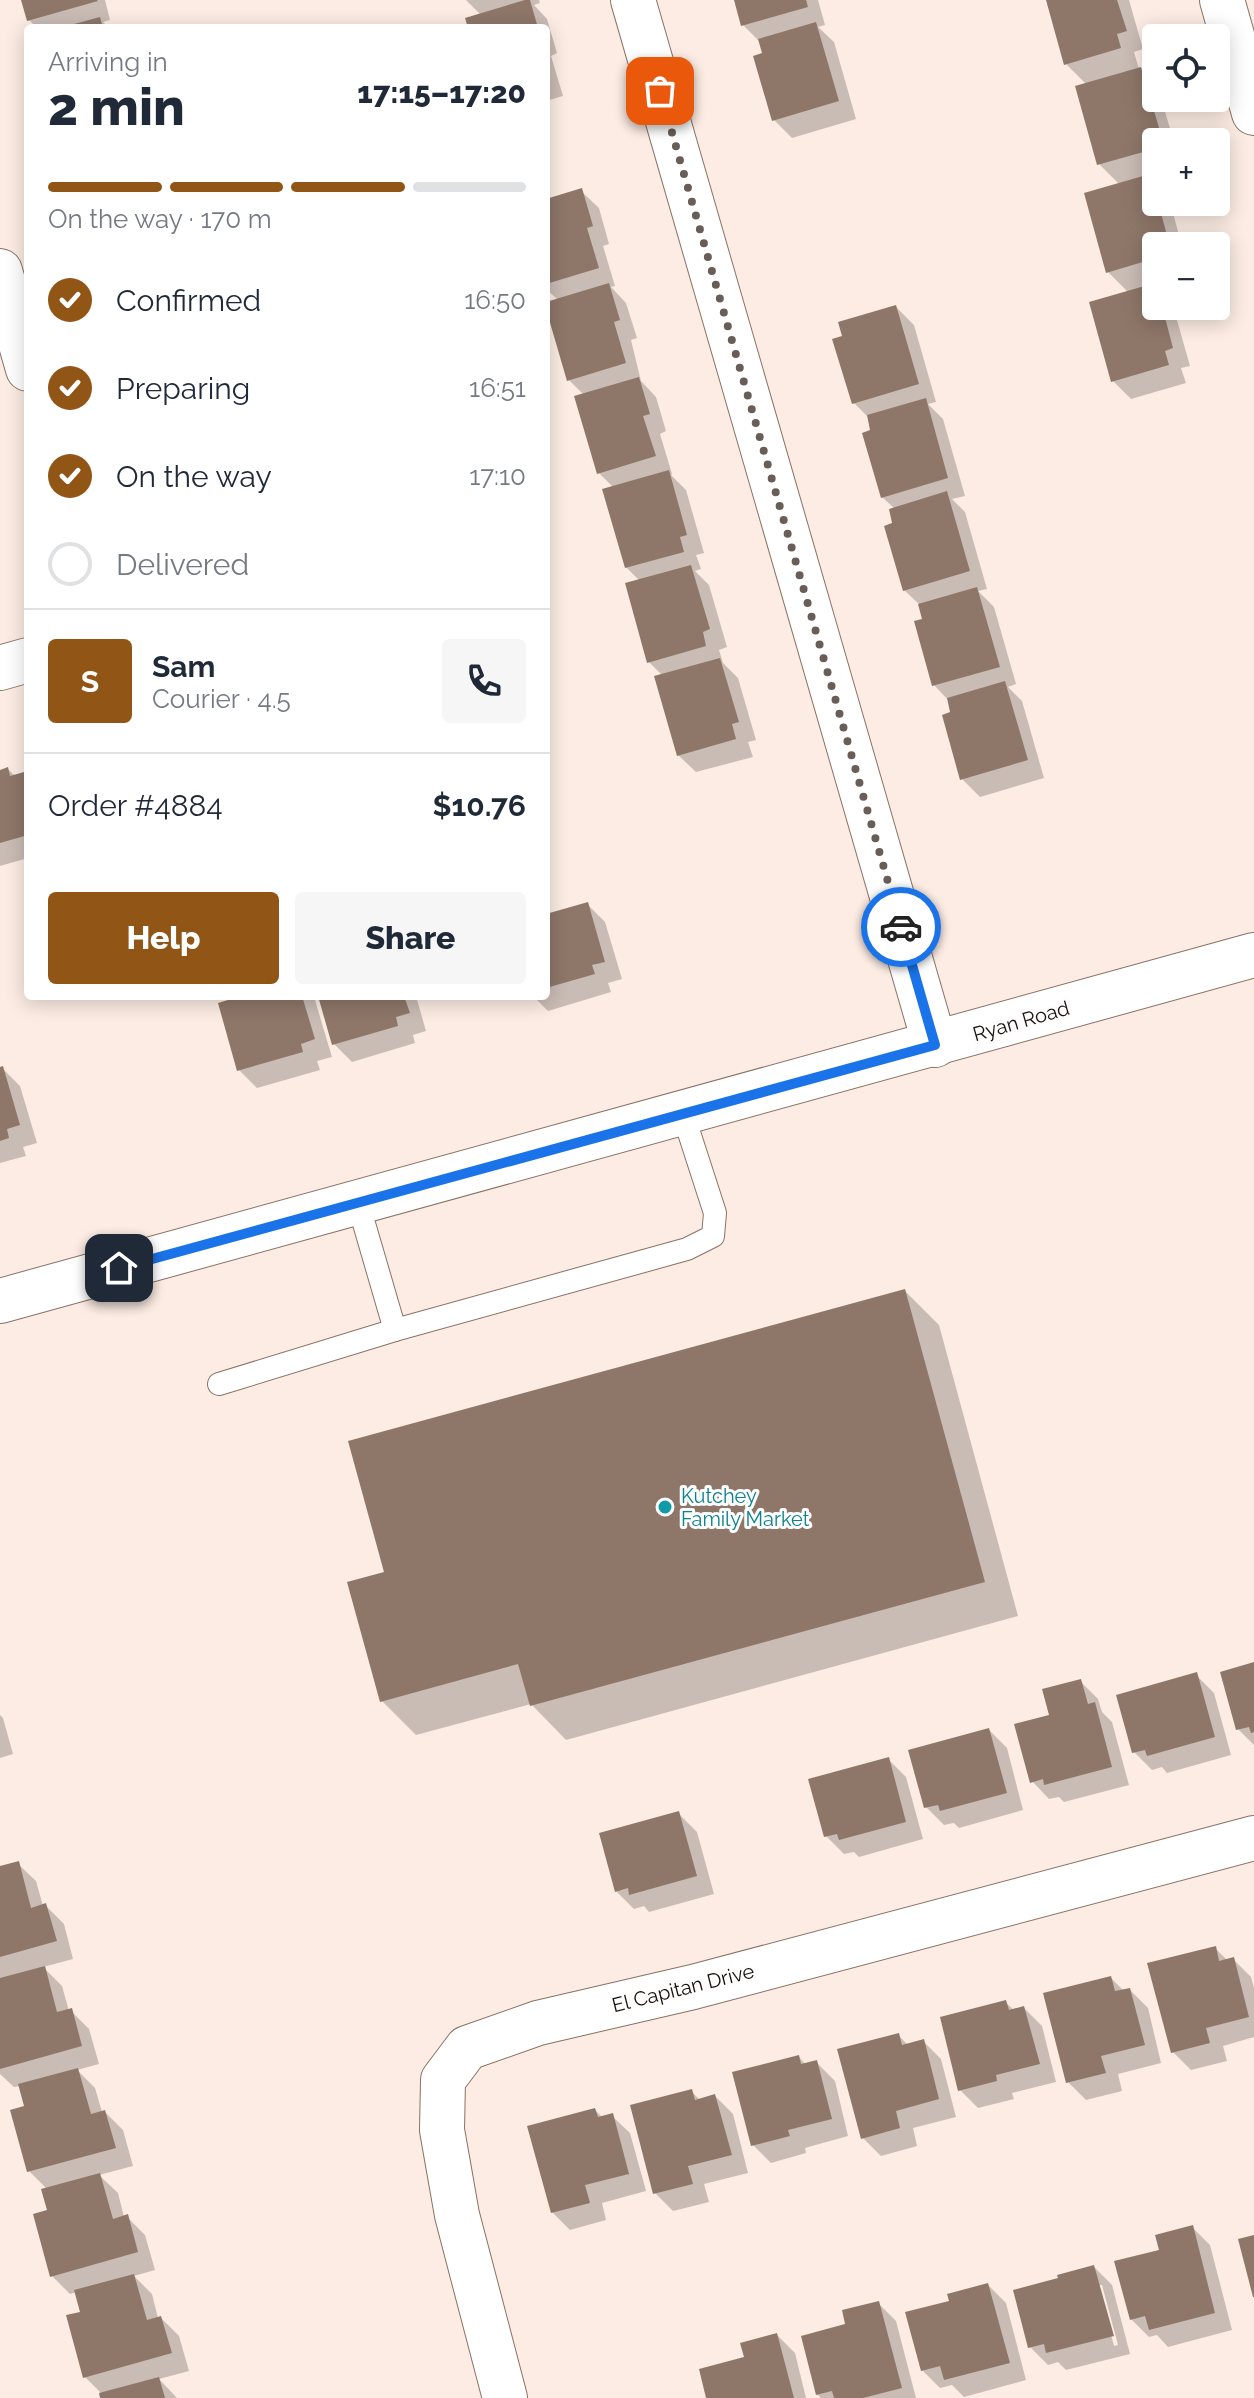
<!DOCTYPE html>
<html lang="en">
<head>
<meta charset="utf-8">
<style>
  :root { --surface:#fff; --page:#f6f6f7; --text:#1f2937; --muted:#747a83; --line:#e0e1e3; --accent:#915515 }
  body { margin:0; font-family:Raleway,sans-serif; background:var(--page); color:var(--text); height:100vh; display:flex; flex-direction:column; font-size:30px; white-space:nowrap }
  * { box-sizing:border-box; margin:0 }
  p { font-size:26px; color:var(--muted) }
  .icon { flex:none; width:44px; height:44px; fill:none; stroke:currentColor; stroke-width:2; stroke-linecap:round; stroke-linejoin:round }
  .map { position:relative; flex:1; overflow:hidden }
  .details { position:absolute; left:24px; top:24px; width:526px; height:976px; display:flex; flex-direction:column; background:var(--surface); border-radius:8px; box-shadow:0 4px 20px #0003 }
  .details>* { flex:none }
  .controls { position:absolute; left:1142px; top:24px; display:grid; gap:16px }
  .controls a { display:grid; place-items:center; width:88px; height:88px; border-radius:8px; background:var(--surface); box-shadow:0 4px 20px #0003; font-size:40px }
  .pin { position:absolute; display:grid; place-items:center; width:68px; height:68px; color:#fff; margin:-34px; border-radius:16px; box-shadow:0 4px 12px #0006 }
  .courier { position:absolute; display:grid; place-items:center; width:80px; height:80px; margin:-40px; border:6px solid #1a73e8; border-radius:50%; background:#fff; color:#222; box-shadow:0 2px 10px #0007 }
  .headline em { font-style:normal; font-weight:800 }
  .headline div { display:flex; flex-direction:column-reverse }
  .headline { display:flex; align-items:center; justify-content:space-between; height:136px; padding:0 24px }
  h1 { font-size:52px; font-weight:800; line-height:60px }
  .bar { display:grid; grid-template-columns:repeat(4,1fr); gap:12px 8px; align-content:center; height:96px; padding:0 24px }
  .bar i { height:10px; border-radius:6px; background:var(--line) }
  .bar .current { background:var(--accent) }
  .bar p { grid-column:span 4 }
  .line { display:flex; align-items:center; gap:20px; padding:0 24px; border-top:2px solid var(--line) }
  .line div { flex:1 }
  .round { display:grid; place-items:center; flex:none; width:84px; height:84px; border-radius:8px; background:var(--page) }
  ol { padding:0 24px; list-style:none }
  li { display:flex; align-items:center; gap:24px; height:88px }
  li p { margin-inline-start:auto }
  li .icon { padding:8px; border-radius:50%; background:var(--accent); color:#fff; stroke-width:4 }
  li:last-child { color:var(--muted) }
  li i { width:44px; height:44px; border:4px solid var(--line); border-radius:50% }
  .primary-button { display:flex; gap:16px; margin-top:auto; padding:16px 24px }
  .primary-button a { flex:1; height:92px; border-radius:8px; background:var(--accent); color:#fff; font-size:32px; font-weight:800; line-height:92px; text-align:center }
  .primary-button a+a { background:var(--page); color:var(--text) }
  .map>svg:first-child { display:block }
</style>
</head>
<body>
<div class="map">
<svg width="1254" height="2398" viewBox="0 0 1254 2398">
  <rect width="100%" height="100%" fill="#fcece3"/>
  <g fill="#0003" fill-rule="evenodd">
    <path d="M 23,0 L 105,0 L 110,20 L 103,22 L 109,28 L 37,28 L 29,20 Z"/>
    <path d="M 466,0 L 539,0 L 540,3 L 534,5 L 547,19 L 557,53 L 551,56 L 563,96 L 546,101 L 546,28 L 470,28 L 481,15 Z"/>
    <path d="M 736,0 L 818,0 L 825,25 L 818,27 L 834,42 L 856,119 L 792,138 L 774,120 L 761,43 L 743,25 Z"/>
    <path d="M 1048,0 L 1129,0 L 1143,49 L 1134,52 L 1139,69 L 1156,85 L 1156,98 L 1161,98 L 1174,142 L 1156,142 L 1156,171 L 1146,174 L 1156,183 L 1156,202 L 1170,202 L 1182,246 L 1156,246 L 1156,281 L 1152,282 L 1156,287 L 1156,306 L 1173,306 L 1190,366 L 1181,368 L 1186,383 L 1131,399 L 1113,381 L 1129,293 L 1108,272 L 1120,185 L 1099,164 L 1086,84 L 1066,64 Z"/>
    <path d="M 581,191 L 599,208 L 609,244 L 603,246 L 615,286 L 611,287 L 626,303 L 637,338 L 631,340 L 641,381 L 656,397 L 666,431 L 660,434 L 672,474 L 671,475 L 686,490 L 704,553 L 696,555 L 701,569 L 695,571 L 709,585 L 727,647 L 719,650 L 723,663 L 738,678 L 756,740 L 748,742 L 753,757 L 696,772 L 678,755 L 663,676 L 649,662 L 640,581 L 626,567 L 614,488 L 599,473 L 584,395 L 569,380 L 558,300 L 546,289 L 546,201 Z"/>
    <path d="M 896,307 L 914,325 L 936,402 L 928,404 L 943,419 L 965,496 L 952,499 L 965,512 L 987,589 L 978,591 L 994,607 L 1016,684 L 1008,687 L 1022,701 L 1044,778 L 980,797 L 962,779 L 953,714 L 949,701 L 934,685 L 921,606 L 904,590 L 895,524 L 895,509 L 882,497 L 870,419 L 854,403 Z"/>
    <path d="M 8,769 L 15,776 L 23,774 L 28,779 L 28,858 L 0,866 L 0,772 Z"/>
    <path d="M 587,904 L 605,922 L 622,979 L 608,983 L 611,992 L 548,1011 L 533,996 L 546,996 L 546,909 L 551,915 Z"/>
    <path d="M 249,996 L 311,996 L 315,1000 L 332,1057 L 317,1061 L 320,1070 L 257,1088 L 239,1070 Z"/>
    <path d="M 320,996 L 416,996 L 426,1031 L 413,1035 L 415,1043 L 352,1062 L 334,1044 Z"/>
    <path d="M 2,1068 L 20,1086 L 37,1143 L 23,1147 L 26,1156 L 0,1163 L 0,1069 Z"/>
    <path d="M 905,1291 L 939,1325 L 1018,1616 L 566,1740 L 531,1704 L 416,1735 L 382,1701 L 387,1573 Z"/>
    <path d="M 1254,1664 L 1254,1745 L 1238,1729 Z"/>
    <path d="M 1196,1675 L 1214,1693 L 1231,1755 L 1167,1773 L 1162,1767 L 1152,1770 L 1134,1752 Z"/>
    <path d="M 1080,1681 L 1098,1699 L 1102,1712 L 1112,1722 L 1129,1785 L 1064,1802 L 1059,1797 L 1049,1799 L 1032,1781 L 1051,1716 Z"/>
    <path d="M 0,1715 L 3,1718 L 13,1754 L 0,1758 Z"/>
    <path d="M 989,1730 L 1007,1748 L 1023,1810 L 959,1828 L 954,1823 L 944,1825 L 926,1807 Z"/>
    <path d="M 888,1759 L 906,1777 L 923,1839 L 859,1857 L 854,1852 L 844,1854 L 826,1836 Z"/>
    <path d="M 679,1814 L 697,1832 L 714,1894 L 649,1912 L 644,1906 L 634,1909 L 616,1891 Z"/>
    <path d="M 18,1864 L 36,1881 L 43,1906 L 46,1906 L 64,1924 L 73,1959 L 43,1967 L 62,1986 L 69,2011 L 71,2011 L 89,2029 L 99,2064 L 77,2070 L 95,2088 L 102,2112 L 105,2112 L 123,2130 L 133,2166 L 99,2175 L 118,2193 L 124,2217 L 127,2217 L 145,2235 L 155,2270 L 134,2276 L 152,2294 L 158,2318 L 161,2318 L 179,2336 L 189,2371 L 159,2379 L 177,2398 L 102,2398 L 101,2393 L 85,2377 L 83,2313 L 77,2292 L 70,2294 L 52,2276 L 47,2189 L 29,2171 L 27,2108 L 20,2086 L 14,2087 L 0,2074 L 0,1868 Z"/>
    <path d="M 1215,1948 L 1228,1961 L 1233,1959 L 1251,1977 L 1254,1988 L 1254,2037 L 1223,2046 L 1227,2061 L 1191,2070 L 1173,2052 Z"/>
    <path d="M 1111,1978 L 1124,1991 L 1130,1990 L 1148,2008 L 1161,2063 L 1118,2074 L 1122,2091 L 1086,2100 L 1068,2082 Z"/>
    <path d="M 1006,2003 L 1014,2010 L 1024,2008 L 1042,2026 L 1056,2082 L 1012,2093 L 1014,2099 L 978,2108 L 960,2090 Z"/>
    <path d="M 899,2036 L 908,2045 L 923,2041 L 941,2059 L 956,2117 L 913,2128 L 917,2146 L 881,2156 L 863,2138 Z"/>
    <path d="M 799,2057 L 806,2065 L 817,2063 L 835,2081 L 848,2136 L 805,2148 L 806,2153 L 771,2163 L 753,2145 Z"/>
    <path d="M 691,2091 L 700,2100 L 715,2096 L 733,2114 L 748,2173 L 704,2184 L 709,2202 L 673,2211 L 655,2193 Z"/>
    <path d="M 595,2110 L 603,2118 L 612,2116 L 630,2133 L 646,2191 L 602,2203 L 606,2220 L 570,2230 L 552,2212 Z"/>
    <path d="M 1192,2227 L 1210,2245 L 1232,2330 L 1168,2347 L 1157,2335 L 1149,2337 L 1131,2319 L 1161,2252 Z"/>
    <path d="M 1094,2267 L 1112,2285 L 1130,2354 L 1066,2370 L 1058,2362 L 1048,2365 L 1030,2347 ZM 1098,2285 L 1102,2285 L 1118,2345 L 1114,2346 Z"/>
    <path d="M 988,2285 L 1006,2303 L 1026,2380 L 964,2397 L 952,2385 L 940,2388 L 922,2370 L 951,2302 Z"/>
    <path d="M 878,2303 L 896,2321 L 916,2398 L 821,2398 L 817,2394 L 848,2326 Z"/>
    <path d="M 777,2335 L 795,2353 L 806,2398 L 708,2398 L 746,2358 Z"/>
  </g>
  <g fill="#8e7769">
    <path d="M 21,0 L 97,0 L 98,1 L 27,21 Z"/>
    <path d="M 525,0 L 530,0 L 538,28 L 468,28 L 465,18 Z"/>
    <path d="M 734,0 L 806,0 L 808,7 L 741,26 Z"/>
    <path d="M 1046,0 L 1117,0 L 1127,31 L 1117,34 L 1121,48 L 1064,65 Z"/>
    <path d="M 100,17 L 103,28 L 63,28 L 63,27 Z"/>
    <path d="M 816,22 L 839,101 L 772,121 L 753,56 L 762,53 L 758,39 Z"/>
    <path d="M 1141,67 L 1160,131 L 1150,134 L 1154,149 L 1097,165 L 1075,86 Z"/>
    <path d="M 1150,174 L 1156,202 L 1158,202 L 1168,239 L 1160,242 L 1161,246 L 1156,246 L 1156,258 L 1106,273 L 1084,193 Z"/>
    <path d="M 582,188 L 593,226 L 587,228 L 599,268 L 546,284 L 546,199 Z"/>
    <path d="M 609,283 L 620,320 L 614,322 L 626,363 L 567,381 L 546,309 L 546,302 Z"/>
    <path d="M 1155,283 L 1156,306 L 1162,306 L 1173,348 L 1165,351 L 1169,365 L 1111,382 L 1089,302 Z"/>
    <path d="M 896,305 L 919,384 L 852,404 L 832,339 L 842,336 L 838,322 Z"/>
    <path d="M 639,377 L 650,414 L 643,416 L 656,456 L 597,474 L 574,396 Z"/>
    <path d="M 926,398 L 948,478 L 881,498 L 862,433 L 870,430 L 867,415 Z"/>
    <path d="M 669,470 L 687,535 L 680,537 L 684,552 L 625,568 L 602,489 Z"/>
    <path d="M 947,491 L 970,571 L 903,591 L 884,526 L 892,523 L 889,509 Z"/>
    <path d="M 691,565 L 710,629 L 703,632 L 706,646 L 647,663 L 625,583 Z"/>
    <path d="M 977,587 L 1000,667 L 932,686 L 914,621 L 922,619 L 918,604 Z"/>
    <path d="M 720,658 L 739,722 L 732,724 L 736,739 L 677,756 L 654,676 Z"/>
    <path d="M 1005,681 L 1028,760 L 960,780 L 942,715 L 950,712 L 947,698 Z"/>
    <path d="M 8,767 L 10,776 L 24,772 L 28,785 L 28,835 L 0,843 L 0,770 Z"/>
    <path d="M 588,902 L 605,962 L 592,965 L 595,974 L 546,988 L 546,914 Z"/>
    <path d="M 241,996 L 302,996 L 315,1039 L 301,1044 L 303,1052 L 237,1071 L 218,1003 Z"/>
    <path d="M 318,996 L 404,996 L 410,1013 L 396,1017 L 398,1026 L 332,1045 Z"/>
    <path d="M 3,1066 L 20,1125 L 7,1129 L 9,1138 L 0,1141 L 0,1067 Z"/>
    <path d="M 905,1289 L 985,1582 L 530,1706 L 518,1664 L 380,1702 L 347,1582 L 384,1572 L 348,1441 Z"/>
    <path d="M 1254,1662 L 1254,1732 L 1251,1733 L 1249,1727 L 1236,1730 L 1220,1672 Z"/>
    <path d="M 1197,1672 L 1215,1737 L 1147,1756 L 1145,1750 L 1132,1753 L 1116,1695 Z"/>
    <path d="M 1081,1679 L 1088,1704 L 1095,1702 L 1112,1767 L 1044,1785 L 1043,1779 L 1030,1783 L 1014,1724 L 1049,1715 L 1042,1689 Z"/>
    <path d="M 989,1728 L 1007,1793 L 940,1811 L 938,1805 L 924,1808 L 908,1750 Z"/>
    <path d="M 889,1757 L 906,1822 L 839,1840 L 837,1834 L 824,1837 L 808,1779 Z"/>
    <path d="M 679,1811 L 697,1876 L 629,1895 L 628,1888 L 615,1892 L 599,1833 Z"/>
    <path d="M 19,1861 L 31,1908 L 46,1903 L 57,1941 L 0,1957 L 0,1866 Z"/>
    <path d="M 1216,1946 L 1219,1961 L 1234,1957 L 1249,2017 L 1206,2028 L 1210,2043 L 1171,2053 L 1147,1963 Z"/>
    <path d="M 45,1966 L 57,2012 L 72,2008 L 82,2046 L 0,2069 L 0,1978 Z"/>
    <path d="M 1111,1976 L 1115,1991 L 1130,1988 L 1145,2045 L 1101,2056 L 1106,2073 L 1066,2083 L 1043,1993 Z"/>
    <path d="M 1006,2000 L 1009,2010 L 1024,2006 L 1040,2064 L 996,2075 L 997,2081 L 958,2091 L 940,2017 Z"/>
    <path d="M 899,2033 L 902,2045 L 924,2039 L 939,2099 L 896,2111 L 900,2128 L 861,2139 L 837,2049 Z"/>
    <path d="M 799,2055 L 801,2064 L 817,2060 L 832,2119 L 788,2130 L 790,2136 L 751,2146 L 732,2072 Z"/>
    <path d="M 78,2068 L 91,2114 L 105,2110 L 116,2148 L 27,2172 L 10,2110 L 24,2106 L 18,2084 Z"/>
    <path d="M 692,2089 L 695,2100 L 715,2094 L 732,2155 L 688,2166 L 693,2184 L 653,2194 L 630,2105 Z"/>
    <path d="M 595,2108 L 598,2117 L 613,2113 L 629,2174 L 585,2185 L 590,2203 L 551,2213 L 527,2126 Z"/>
    <path d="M 100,2173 L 113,2219 L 128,2214 L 138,2252 L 50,2277 L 33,2214 L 47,2210 L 41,2189 Z"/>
    <path d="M 1193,2225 L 1215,2313 L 1149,2330 L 1145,2316 L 1130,2320 L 1114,2261 L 1159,2250 L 1155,2235 Z"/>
    <path d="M 1254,2235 L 1254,2297 L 1253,2297 L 1238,2239 Z"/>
    <path d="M 1094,2265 L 1114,2336 L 1046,2353 L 1044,2344 L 1028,2348 L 1013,2290 L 1058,2278 L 1057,2275 Z"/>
    <path d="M 134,2274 L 147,2320 L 161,2316 L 172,2353 L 83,2378 L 66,2315 L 80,2312 L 74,2290 Z"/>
    <path d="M 988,2283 L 1010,2363 L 944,2380 L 940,2366 L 921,2371 L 905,2312 L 949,2301 L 947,2294 Z"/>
    <path d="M 879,2301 L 902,2388 L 863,2398 L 834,2398 L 832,2391 L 816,2395 L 801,2336 L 845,2324 L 842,2310 Z"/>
    <path d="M 777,2333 L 794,2398 L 706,2398 L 699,2369 L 744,2357 L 740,2343 Z"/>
    <path d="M 159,2377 L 165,2398 L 100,2398 L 99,2393 Z"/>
  </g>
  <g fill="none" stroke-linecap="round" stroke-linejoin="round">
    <defs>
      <g id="lane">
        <path d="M 358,1203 L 395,1330"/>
        <path d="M 219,1384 L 395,1330 L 687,1249 L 713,1236 L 715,1213 L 683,1114"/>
      </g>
      <g id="street">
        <path d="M 633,0 L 935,1045"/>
        <path d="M 1222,0 L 1254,113"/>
        <path d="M 0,271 L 28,369"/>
        <path d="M 0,668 L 28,660"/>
        <path d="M 505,2398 L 457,2215 L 442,2130 L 443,2080 L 467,2048 L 538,2023 L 693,1987 L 1254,1838"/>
      </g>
      <path id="secondary" d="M 0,1301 L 1254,955"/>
    </defs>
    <use href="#lane" stroke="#897264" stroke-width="24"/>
    <use href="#street" stroke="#897264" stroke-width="46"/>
    <use href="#secondary" stroke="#897264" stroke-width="46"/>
    <use href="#lane" stroke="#fff" stroke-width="22"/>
    <use href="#street" stroke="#fff" stroke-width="44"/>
    <use href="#secondary" stroke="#fff" stroke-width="44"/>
  </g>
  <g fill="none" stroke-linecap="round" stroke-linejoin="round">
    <path stroke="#695e57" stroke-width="8" stroke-dasharray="0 14.4" d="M 660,91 L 901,927"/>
    <path stroke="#1a73e8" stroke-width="10" d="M 119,1268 L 935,1045 L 901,927"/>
  </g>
  <circle fill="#0f9aa8" stroke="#fdfdfd" stroke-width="3" cx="665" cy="1507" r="8"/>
  <g text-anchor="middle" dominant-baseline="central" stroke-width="6" stroke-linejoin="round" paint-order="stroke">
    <g font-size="20" fill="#1a110c" stroke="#fdfdfd">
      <text transform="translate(1021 1021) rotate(-16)">Ryan Road</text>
      <text transform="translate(683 1988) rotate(-14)">El Capitan Drive</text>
    </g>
    <g font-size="20" fill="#0d838f" stroke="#fdfdfd" text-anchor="start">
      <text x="681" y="1496">Kutchey<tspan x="681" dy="23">Family Market</tspan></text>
    </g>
  </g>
</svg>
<div class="controls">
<a><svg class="icon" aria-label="locate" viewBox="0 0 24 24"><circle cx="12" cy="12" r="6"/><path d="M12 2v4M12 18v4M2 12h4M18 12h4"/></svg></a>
<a>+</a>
<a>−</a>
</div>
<div class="pin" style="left:660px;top:91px;background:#ea580c"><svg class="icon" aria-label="bag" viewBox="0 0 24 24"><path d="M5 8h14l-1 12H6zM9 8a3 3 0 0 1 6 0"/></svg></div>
<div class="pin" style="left:119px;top:1268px;background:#1f2937"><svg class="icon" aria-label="home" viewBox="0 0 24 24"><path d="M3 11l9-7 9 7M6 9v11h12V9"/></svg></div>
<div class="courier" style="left:901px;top:927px"><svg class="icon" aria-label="car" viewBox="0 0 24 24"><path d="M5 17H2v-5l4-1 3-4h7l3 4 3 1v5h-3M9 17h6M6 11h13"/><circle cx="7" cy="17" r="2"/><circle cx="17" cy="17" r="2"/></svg></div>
<section class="details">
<div class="headline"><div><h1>2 min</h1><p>Arriving in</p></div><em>17:15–17:20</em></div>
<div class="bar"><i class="current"></i><i class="current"></i><i class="current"></i><i></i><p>On the way · 170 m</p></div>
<ol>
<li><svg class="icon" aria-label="check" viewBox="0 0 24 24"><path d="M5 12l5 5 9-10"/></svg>Confirmed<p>16:50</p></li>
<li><svg class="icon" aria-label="check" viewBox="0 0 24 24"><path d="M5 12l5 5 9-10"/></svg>Preparing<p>16:51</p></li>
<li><svg class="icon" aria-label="check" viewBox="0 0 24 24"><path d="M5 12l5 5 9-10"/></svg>On the way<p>17:10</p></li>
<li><i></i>Delivered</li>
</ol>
<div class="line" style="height:144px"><b class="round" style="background:var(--accent);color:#fff">S</b><div><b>Sam</b><p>Courier · 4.5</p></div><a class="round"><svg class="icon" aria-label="phone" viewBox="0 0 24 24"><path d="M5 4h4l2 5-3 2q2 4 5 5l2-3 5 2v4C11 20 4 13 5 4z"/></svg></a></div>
<div class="line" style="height:104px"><div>Order #4884</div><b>$10.76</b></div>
<div class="primary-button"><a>Help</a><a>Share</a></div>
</section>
</div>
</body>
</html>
